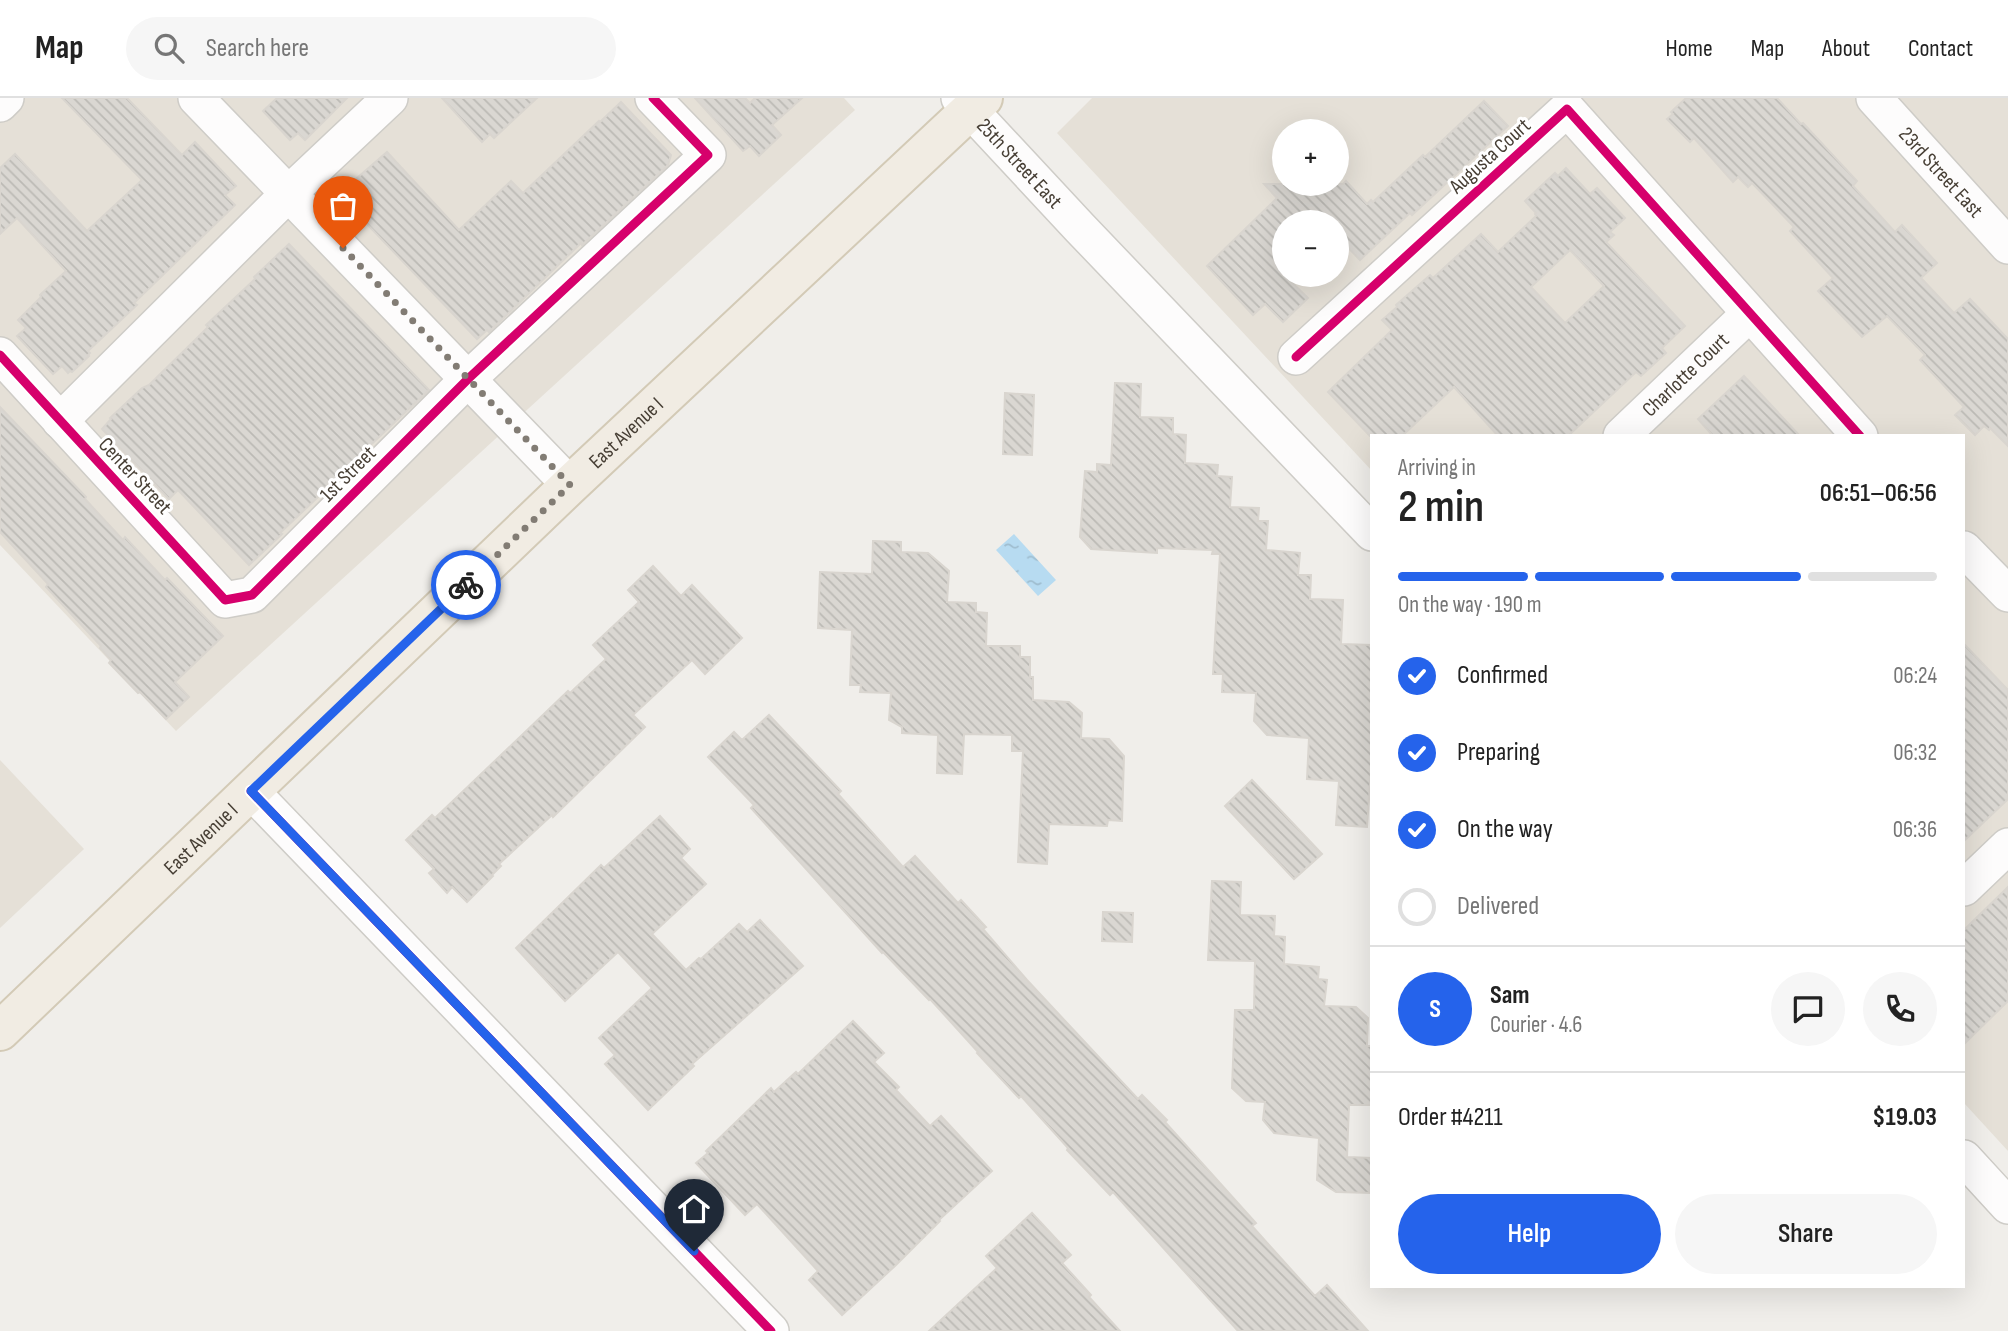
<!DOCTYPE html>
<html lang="en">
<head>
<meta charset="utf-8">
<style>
  :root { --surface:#fff; --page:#f6f6f6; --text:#222; --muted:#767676; --line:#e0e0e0; --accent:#2563eb }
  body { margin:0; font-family:"Sofia Sans Condensed",sans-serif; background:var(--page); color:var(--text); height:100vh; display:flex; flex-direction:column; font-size:26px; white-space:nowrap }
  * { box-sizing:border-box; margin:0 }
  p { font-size:23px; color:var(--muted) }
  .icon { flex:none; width:38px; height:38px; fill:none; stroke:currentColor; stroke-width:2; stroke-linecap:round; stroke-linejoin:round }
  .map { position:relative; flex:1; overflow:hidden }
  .panel { position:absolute; left:1370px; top:336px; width:595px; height:854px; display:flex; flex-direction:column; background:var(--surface); border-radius:0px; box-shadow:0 7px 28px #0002 }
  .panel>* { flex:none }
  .tools { position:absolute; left:1272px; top:21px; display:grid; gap:14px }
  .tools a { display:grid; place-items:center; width:77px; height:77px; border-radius:50%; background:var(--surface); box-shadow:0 7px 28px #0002; font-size:35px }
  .pin { position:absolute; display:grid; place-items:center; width:60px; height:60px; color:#fff; margin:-72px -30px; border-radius:50% 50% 50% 0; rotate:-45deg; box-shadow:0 0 7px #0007 }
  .pin .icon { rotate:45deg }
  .courier { position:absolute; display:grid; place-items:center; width:70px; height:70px; margin:-35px; border:5px solid #2563eb; border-radius:50%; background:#fff; color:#222; box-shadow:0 2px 9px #0007 }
  .head em { font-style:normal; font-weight:600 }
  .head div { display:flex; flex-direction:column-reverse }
  .head { display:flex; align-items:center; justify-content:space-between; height:119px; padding:0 28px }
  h1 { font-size:46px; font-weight:600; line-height:52px }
  .bar { display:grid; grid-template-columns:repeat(4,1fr); gap:10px 7px; align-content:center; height:84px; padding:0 28px }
  .bar i { height:9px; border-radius:5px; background:var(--line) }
  .bar .selected { background:var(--accent) }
  .bar p { grid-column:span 4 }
  .line { display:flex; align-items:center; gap:18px; padding:0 28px; border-top:2px solid var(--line) }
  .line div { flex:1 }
  .round { display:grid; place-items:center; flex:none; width:74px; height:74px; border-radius:37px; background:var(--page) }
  ol { padding:0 28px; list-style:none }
  li { display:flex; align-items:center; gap:21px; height:77px }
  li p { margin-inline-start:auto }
  li .icon { padding:7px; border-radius:50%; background:var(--accent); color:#fff; stroke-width:4 }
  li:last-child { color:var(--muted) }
  li i { width:38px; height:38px; border:4px solid var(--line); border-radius:50% }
  .primary-button { display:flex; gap:14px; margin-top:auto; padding:14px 28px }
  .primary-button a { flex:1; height:80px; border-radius:42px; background:var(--accent); color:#fff; font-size:28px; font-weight:600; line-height:80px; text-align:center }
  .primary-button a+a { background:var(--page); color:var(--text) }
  header { display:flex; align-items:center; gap:42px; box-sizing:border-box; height:98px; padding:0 35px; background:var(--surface); border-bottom:2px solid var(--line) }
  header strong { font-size:33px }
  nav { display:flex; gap:38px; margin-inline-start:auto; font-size:24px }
  .search { width:490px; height:63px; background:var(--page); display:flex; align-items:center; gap:18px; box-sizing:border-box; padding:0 24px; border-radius:38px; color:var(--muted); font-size:26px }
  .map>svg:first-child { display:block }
</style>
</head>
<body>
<header>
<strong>Map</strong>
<div class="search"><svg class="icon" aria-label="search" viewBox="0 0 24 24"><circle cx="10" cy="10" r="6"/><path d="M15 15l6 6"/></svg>Search here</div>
<nav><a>Home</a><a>Map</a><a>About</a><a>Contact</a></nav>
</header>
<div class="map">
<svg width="2008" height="1233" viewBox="0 0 2008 1233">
  <defs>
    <pattern id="water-ripples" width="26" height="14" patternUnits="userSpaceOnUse" patternTransform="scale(1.75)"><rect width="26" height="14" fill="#b7dbf1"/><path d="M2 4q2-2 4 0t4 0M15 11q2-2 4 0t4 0" fill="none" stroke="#9fbdcf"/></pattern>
    <pattern id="building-back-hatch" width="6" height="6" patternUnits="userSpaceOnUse" patternTransform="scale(1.75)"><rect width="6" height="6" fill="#dad7d2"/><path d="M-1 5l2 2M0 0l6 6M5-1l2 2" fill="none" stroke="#bcbab5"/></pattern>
  </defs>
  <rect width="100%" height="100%" fill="#f0eeea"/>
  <g fill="#e5e0d7" fill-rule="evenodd">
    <path d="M 0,0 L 844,0 L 855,12 L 176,633 L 0,447 Z"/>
    <path d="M 1092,0 L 2008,0 L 2008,1053 L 1964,1005 L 1964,338 L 1372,338 L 1372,373 L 1057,35 ZM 1284,33 L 1337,33 L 1337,86 L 1284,86 ZM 1284,124 L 1337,124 L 1337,177 L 1284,177 Z"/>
    <path d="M 0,662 L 84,751 L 0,830 Z"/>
  </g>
  <path fill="url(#water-ripples)" d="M 1014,436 L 1056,482 L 1038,498 L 996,452 Z"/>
  <g fill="url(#building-back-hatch)" stroke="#d9d5cf" stroke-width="2" fill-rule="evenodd">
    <path d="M 62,0 L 127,0 L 182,57 L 195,44 L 236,88 L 225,97 L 235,107 L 134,205 L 137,207 L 88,253 L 90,255 L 88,257 L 89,258 L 72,274 L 70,273 L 68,275 L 62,268 L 53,276 L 17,238 L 26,230 L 18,222 L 41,199 L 40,197 L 66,173 L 17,120 L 0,136 L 0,70 L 15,56 L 87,133 L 142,82 Z"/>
    <path d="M 277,0 L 347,0 L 305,42 L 298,35 L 290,42 L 263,13 Z"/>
    <path d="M 442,0 L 537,0 L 494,40 L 490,36 L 482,44 Z"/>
    <path d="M 695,0 L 745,0 L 750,5 L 755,0 L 802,0 L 772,27 L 781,37 L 759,58 L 750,48 L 743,53 Z"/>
    <path d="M 1686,0 L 1777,0 L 1801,26 L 1803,25 L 1857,83 L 1853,88 L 1895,134 L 1902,127 L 1937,165 L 1921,180 L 1954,215 L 1970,201 L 2008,241 L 2008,348 L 1990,330 L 1989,332 L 1984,328 L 1975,337 L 1955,317 L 1964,309 L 1920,262 L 1925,257 L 1887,218 L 1862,239 L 1818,193 L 1833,180 L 1790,133 L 1794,129 L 1752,85 L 1748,89 L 1738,79 L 1733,84 L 1694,40 L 1690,44 L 1667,21 L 1673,16 L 1671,14 Z"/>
    <path d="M 1484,3 L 1508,28 L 1412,117 L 1410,115 L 1360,162 L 1337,138 L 1337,124 L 1284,124 L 1284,177 L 1308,200 L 1283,224 L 1265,206 L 1253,217 L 1207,168 L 1277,100 L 1264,86 L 1343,86 L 1346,83 L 1367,106 L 1371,102 L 1373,104 L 1423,57 L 1425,59 Z"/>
    <path d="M 621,4 L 671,57 L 668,67 L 582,147 L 581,145 L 491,232 L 489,234 L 487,232 L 477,241 L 342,100 L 353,90 L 349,87 L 387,54 L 459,132 L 511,83 L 523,95 L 599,23 L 600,24 Z"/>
    <path d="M 1566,70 L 1590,96 L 1597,90 L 1625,120 L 1610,134 L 1614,137 L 1606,144 L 1685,228 L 1662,250 L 1666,255 L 1641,278 L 1636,274 L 1568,338 L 1498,338 L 1454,289 L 1402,338 L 1370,338 L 1328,294 L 1392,232 L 1382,222 L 1397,209 L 1396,207 L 1430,177 L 1433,180 L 1481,136 L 1498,154 L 1536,118 L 1535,116 L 1536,115 L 1525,103 L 1555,75 L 1558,78 ZM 1570,152 L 1604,188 L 1565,225 L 1531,189 Z"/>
    <path d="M 289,146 L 429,292 L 327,388 L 317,398 L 318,399 L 280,435 L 282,436 L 249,467 L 178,392 L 169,401 L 102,331 L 111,321 L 110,320 L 142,290 L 149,287 L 198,239 L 208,229 L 206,227 L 255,181 L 254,179 Z"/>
    <path d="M 1744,278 L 1800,338 L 1713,338 L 1698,321 Z"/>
    <path d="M 1115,285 L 1141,286 L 1140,319 L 1173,320 L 1173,336 L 1186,337 L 1185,365 L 1218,367 L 1217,378 L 1232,379 L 1230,409 L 1259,410 L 1258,423 L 1268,423 L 1266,452 L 1300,455 L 1298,477 L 1311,477 L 1310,501 L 1343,502 L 1341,546 L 1372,547 L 1372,660 L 1367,729 L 1336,727 L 1339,683 L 1307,681 L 1309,640 L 1267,637 L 1254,623 L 1256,595 L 1222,594 L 1223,576 L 1213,576 L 1220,456 L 1212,456 L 1213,452 L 1157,450 L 1157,455 L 1091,451 L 1080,439 L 1085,373 L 1097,374 L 1097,366 L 1111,367 Z"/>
    <path d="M 1005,295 L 1034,297 L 1032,357 L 1003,356 Z"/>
    <path d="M 0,309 L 86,399 L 85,401 L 123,442 L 125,439 L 165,482 L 167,480 L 223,538 L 175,584 L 189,599 L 166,621 L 140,594 L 138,595 L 109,565 L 111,562 L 100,550 L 101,548 L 46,489 L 48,486 L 0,434 Z"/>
    <path d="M 873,443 L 901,444 L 901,454 L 928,455 L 949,473 L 947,504 L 976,505 L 976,514 L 987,515 L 986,548 L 1020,548 L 1020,559 L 1030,559 L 1030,579 L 1033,579 L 1033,602 L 1069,604 L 1082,615 L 1081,640 L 1109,641 L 1124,658 L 1122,723 L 1108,722 L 1107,728 L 1049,726 L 1047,766 L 1018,764 L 1023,653 L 1012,653 L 1012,637 L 964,636 L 962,676 L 937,675 L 938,637 L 902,635 L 902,629 L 889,622 L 891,595 L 860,594 L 861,587 L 850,587 L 852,532 L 818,530 L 820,474 L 872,476 Z"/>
    <path d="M 653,468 L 681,498 L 692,487 L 742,540 L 705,576 L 692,562 L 633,617 L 645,629 L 553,719 L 552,717 L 499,766 L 501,768 L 492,777 L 493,778 L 467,804 L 452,789 L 447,795 L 429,775 L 434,771 L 406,742 L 432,717 L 435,720 L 568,593 L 570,595 L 606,561 L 593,547 L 639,504 L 628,492 Z"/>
    <path d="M 1964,546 L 2008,592 L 2008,701 L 1964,743 Z"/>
    <path d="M 769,617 L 841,693 L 838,696 L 903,769 L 915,758 L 958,805 L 961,802 L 986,829 L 983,831 L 1027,882 L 1138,1001 L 1142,997 L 1167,1022 L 1165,1024 L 1256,1125 L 1252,1128 L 1315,1198 L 1327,1187 L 1368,1233 L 1238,1233 L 1113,1094 L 1110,1097 L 1067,1052 L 1068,1050 L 1021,998 L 1019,1000 L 977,955 L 978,954 L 930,901 L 929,902 L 883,854 L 882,855 L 751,710 L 754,707 L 708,659 L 734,634 L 742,642 Z"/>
    <path d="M 1252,682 L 1322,756 L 1294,781 L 1225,708 Z"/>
    <path d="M 660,718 L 690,751 L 681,760 L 706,786 L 652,836 L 686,872 L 699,860 L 701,861 L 739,826 L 747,834 L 760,822 L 803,868 L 692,966 L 694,968 L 648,1012 L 605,966 L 615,957 L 599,940 L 652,890 L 618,854 L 565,903 L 516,850 L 601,767 L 604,770 Z"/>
    <path d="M 1212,783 L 1241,784 L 1240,817 L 1275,818 L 1274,838 L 1285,839 L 1284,866 L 1319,869 L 1318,881 L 1327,882 L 1324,908 L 1356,909 L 1368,920 L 1367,948 L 1372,948 L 1371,1007 L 1349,1007 L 1347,1059 L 1372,1060 L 1372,1095 L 1336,1094 L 1317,1082 L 1319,1040 L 1274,1035 L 1263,1022 L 1265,1004 L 1246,1003 L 1232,990 L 1235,912 L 1254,912 L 1255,863 L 1208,862 Z"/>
    <path d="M 2008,789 L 2008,903 L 1964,946 L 1964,832 Z"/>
    <path d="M 1103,814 L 1133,815 L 1132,844 L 1102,843 Z"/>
    <path d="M 853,923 L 884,955 L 874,964 L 899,989 L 896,992 L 930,1028 L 941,1018 L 992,1073 L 939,1122 L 940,1123 L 896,1167 L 842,1217 L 809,1182 L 818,1173 L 757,1106 L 745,1117 L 696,1065 L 708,1055 L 706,1053 L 771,990 L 774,994 L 796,974 L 798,976 Z"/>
    <path d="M 1032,1115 L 1071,1157 L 1062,1165 L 1091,1197 L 1089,1199 L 1120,1233 L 929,1233 L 997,1170 L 986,1158 Z"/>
  </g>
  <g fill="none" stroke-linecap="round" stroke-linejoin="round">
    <defs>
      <g id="minor">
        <path d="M 196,0 L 570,387"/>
        <path id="s1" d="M 959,0 L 1080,130 L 1372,435"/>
        <path id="s2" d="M 1874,0 L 2008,148"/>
        <path d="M 0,6 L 6,0"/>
        <path d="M 0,257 L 225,502 L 252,497 L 469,280 L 708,57 L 653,0"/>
        <path d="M 1296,259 L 1567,11 L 1860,338"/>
        <path d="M 60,323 L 289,95 L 390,0"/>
        <path id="s3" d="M 1621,338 L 1749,216"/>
        <path d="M 1964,451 L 2008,496"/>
        <path d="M 251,693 L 771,1233"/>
        <path d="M 1964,790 L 2008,748"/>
        <path d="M 1964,1060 L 2008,1108"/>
      </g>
      <g id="major">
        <path id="s4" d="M 0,933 L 570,387 L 983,0"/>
      </g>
    </defs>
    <use href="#minor" stroke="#ceccc7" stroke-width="38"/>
    <use href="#major" stroke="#d3cab6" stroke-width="42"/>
    <use href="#minor" stroke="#fdfcfc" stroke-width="35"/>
    <use href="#major" stroke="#f1ece3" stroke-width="38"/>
    <defs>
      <g id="cycleway">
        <path d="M 0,257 L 225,502 L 252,497 L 469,280 L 708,57 L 653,0"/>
        <path d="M 1296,259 L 1567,11 L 1860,338"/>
        <path d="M 251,693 L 771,1233"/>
      </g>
    </defs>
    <use href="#cycleway" stroke="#fff" stroke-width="13"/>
    <use href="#cycleway" stroke="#d6006c" stroke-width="9"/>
  </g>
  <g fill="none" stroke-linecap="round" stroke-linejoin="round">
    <path stroke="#827c74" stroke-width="7" stroke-dasharray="0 12.6" d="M 343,150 L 570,387 L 466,487"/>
    <path stroke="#2563eb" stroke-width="9" d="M 466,487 L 251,693 L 694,1153"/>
  </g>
  <g text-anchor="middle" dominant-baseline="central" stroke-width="6" stroke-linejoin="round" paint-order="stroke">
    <g font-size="21" fill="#473f35" stroke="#fff">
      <text transform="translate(1490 58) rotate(-42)">Augusta Court</text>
      <text stroke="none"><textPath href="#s1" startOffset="89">25th Street East</textPath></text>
      <text stroke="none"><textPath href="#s2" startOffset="100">23rd Street East</textPath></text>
      <text stroke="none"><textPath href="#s3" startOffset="89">Charlotte Court</textPath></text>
      <text stroke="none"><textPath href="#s4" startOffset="866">East Avenue I</textPath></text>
      <text transform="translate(348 376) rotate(-45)">1st Street</text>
      <text transform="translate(135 378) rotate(47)">Center Street</text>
      <text stroke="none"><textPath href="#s4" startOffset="278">East Avenue I</textPath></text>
    </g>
  </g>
</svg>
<div class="tools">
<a>+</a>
<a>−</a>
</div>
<div class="pin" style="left:343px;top:150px;background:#ea580c"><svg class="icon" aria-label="bag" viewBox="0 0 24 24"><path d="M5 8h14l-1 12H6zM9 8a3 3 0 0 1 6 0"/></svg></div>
<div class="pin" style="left:694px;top:1153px;background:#1f2937"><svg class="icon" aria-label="home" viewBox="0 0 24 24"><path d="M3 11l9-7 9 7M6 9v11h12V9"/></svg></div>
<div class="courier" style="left:466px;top:487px"><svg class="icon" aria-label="bike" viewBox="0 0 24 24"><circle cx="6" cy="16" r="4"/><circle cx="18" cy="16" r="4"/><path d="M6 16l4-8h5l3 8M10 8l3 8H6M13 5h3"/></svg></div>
<section class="panel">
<div class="head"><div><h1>2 min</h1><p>Arriving in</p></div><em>06:51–06:56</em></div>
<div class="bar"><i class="selected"></i><i class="selected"></i><i class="selected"></i><i></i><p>On the way · 190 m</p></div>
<ol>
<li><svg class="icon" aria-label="check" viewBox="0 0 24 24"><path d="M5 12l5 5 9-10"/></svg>Confirmed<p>06:24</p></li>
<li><svg class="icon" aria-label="check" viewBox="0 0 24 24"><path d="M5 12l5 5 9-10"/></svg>Preparing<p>06:32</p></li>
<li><svg class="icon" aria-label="check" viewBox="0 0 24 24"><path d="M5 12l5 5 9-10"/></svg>On the way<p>06:36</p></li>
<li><i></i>Delivered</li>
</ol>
<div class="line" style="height:126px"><b class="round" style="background:var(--accent);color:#fff">S</b><div><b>Sam</b><p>Courier · 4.6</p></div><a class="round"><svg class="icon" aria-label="chat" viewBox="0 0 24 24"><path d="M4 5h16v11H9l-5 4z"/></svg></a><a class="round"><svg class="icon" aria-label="phone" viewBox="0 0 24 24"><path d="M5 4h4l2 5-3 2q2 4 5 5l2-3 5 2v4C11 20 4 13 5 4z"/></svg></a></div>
<div class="line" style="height:91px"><div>Order #4211</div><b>$19.03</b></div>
<div class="primary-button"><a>Help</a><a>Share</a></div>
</section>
</div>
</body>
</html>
